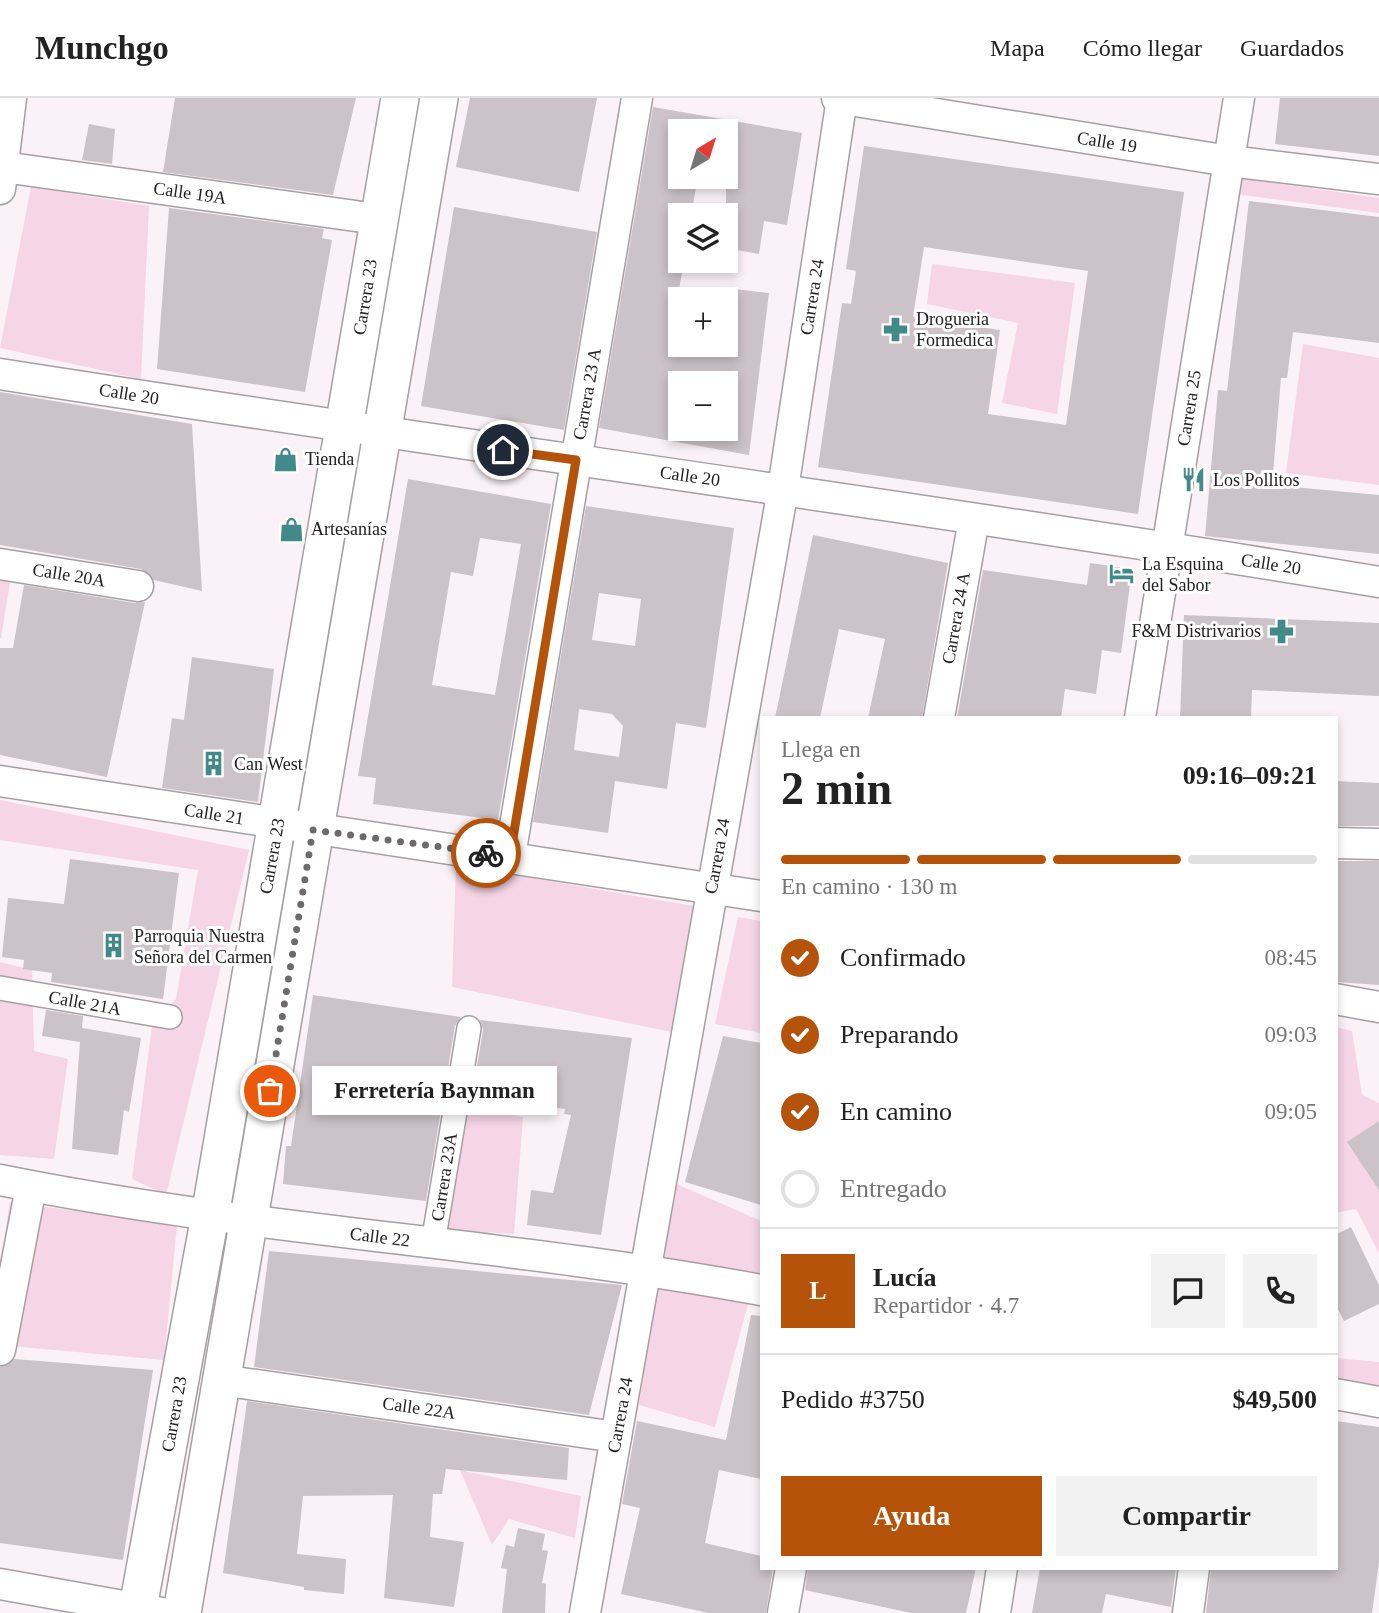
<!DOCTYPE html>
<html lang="es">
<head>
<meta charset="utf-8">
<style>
  :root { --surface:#fff; --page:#f2f2f2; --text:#222; --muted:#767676; --line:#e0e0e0; --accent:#b45309 }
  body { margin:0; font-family:Georgia,serif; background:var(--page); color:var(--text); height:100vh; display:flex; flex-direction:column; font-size:26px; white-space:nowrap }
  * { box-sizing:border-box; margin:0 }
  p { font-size:23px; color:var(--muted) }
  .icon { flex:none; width:38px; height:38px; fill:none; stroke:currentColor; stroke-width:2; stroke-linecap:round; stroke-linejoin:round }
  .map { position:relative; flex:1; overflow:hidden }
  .drawer { position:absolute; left:760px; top:618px; width:578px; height:854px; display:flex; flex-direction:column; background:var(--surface); border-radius:0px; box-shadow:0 4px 10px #0003 }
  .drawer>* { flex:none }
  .needle { width:46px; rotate:38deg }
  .buttons { position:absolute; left:668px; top:21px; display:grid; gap:14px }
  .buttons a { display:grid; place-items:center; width:70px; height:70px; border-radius:0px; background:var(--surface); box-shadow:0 4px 10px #0003; font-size:35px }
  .pin { position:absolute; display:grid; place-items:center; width:60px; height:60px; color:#fff; margin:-30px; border:4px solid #fff; border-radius:50%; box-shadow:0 2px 7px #0007 }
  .courier { position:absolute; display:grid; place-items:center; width:70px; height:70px; margin:-35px; border:5px solid #b45309; border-radius:50%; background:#fff; color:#222; box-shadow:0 2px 9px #0007 }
  .bubble { position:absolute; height:49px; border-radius:0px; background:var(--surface); box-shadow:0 4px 10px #0003; font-size:23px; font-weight:600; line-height:49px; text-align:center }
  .summary em { font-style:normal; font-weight:600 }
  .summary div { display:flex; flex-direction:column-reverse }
  .summary { display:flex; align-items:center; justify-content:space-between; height:119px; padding:0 21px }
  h1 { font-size:46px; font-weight:600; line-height:52px }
  .bar { display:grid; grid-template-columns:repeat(4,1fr); gap:10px 7px; align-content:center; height:84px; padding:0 21px }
  .bar i { height:9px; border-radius:5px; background:var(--line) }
  .bar .selected { background:var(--accent) }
  .bar p { grid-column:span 4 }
  .line { display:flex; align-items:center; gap:18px; padding:0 21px; border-top:2px solid var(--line) }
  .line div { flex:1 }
  .round { display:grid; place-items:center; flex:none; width:74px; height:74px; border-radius:0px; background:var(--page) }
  ol { padding:0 21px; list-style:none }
  li { display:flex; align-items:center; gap:21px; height:77px }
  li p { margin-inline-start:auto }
  li .icon { padding:7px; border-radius:50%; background:var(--accent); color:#fff; stroke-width:4 }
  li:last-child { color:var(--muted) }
  li i { width:38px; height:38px; border:4px solid var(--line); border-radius:50% }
  .cta { display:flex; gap:14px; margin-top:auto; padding:14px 21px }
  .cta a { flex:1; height:80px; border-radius:0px; background:var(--accent); color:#fff; font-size:28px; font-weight:600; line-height:80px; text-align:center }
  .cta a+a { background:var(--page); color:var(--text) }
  header { display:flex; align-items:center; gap:42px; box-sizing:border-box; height:98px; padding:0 35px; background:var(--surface); border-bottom:2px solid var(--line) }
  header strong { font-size:33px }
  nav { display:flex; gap:38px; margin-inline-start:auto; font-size:24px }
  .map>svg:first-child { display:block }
</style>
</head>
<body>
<header>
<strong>Munchgo</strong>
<nav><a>Mapa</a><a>Cómo llegar</a><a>Guardados</a></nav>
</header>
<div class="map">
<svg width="1379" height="1515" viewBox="0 0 1379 1515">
  <rect width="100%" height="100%" fill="#faf2f6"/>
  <g fill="#f5d5e6">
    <path d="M 1227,78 L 1379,100 L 1379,115 L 1228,95 Z"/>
    <path d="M 31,89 L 149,108 L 141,281 L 0,250 Z"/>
    <path d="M 932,166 L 1075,185 L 1057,316 L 1002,305 L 1018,225 L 927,206 Z"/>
    <path d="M 1303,246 L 1379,260 L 1379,387 L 1286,375 Z"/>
    <path d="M 0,468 L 12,472 L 1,540 L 0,540 Z"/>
    <path d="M 0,702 L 249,752 L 166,1097 L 132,1081 L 152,928 L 176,901 L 198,772 L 0,742 Z"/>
    <path d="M 456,767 L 694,808 L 672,934 L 452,889 Z"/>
    <path d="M 738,819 L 761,823 L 761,935 L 715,926 Z"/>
    <path d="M 0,864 L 32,872 L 34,953 L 68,961 L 54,1061 L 0,1057 Z"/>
    <path d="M 1335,929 L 1352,933 L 1362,997 L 1379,1005 L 1379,1155 L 1356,1111 L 1335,1115 Z"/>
    <path d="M 465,1008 L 523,1019 L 514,1136 L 438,1131 Z"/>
    <path d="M 672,1084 L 761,1123 L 761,1180 L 661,1165 Z"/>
    <path d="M 10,1104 L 177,1127 L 164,1262 L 0,1247 L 0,1167 Z"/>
    <path d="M 657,1187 L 749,1202 L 715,1329 L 639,1307 Z"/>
    <path d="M 1335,1260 L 1379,1264 L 1379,1290 L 1335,1280 Z"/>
    <path d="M 460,1372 L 581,1398 L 575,1440 L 509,1421 L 492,1447 Z"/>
  </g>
  <g fill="#cbc3c7" fill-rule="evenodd">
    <path d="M 175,0 L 356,0 L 333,97 L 163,74 Z"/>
    <path d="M 470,0 L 597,0 L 579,94 L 456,69 Z"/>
    <path d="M 1280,0 L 1379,0 L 1379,58 L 1275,46 Z"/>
    <path d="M 653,9 L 802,35 L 787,127 L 764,123 L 759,156 L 726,150 L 726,33 L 681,33 L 681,79 L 698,79 L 691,117 L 681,117 L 681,163 L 684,163 L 670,244 L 717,253 L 718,247 L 726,247 L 726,190 L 769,195 L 749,357 L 599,330 ZM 681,285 L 726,285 L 726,331 L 681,331 Z"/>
    <path d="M 89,26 L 115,31 L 112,66 L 82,62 Z"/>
    <path d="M 864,48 L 1184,94 L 1138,416 L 818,369 L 842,205 L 851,206 L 856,173 L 846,171 ZM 924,149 L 1088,173 L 1066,327 L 988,316 L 1000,232 L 913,219 Z"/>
    <path d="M 1249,103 L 1379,119 L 1379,245 L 1293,234 L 1287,280 L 1281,280 L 1272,387 L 1379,397 L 1379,456 L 1205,438 L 1218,292 L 1227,293 Z"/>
    <path d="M 454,109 L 597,134 L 564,332 L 421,308 Z"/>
    <path d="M 169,110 L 324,131 L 322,140 L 332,142 L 305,294 L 157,271 Z"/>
    <path d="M 0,294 L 192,326 L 202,493 L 154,482 L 141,471 L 0,447 Z"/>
    <path d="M 408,381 L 551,406 L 498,722 L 373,706 L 376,680 L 358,678 ZM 480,440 L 521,446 L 495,597 L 432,587 L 451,474 L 473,478 Z"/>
    <path d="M 586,408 L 734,430 L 706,630 L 676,625 L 667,691 L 615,683 L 608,735 L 533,724 ZM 599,495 L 641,501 L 635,548 L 592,542 ZM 579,611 L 612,616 L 623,628 L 619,659 L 574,652 Z"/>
    <path d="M 813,437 L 948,465 L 922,620 L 868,620 L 885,541 L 839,531 L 820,620 L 775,620 Z"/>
    <path d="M 1090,465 L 1132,471 L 1121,555 L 1102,552 L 1096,596 L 1065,591 L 1061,620 L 957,620 L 983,472 L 1087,487 Z"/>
    <path d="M 24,487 L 135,505 L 145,504 L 107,679 L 0,657 L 0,550 L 13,550 Z"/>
    <path d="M 1184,517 L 1379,525 L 1379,598 L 1252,592 L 1251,620 L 1180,620 Z"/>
    <path d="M 192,559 L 274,571 L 258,704 L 162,690 L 172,620 L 184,622 Z"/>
    <path d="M 1335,683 L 1379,685 L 1379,728 L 1335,728 Z"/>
    <path d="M 70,761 L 179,775 L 163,901 L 51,884 L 52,875 L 23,871 L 24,862 L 2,859 L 8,800 L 64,806 Z"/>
    <path d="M 1335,763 L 1379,763 L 1379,887 L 1335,884 Z"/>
    <path d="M 313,897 L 461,919 L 455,928 L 426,1103 L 283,1086 L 286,1048 L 291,1048 Z"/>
    <path d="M 46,912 L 83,918 L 82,930 L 141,940 L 129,1014 L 124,1012 L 118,1057 L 72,1051 L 80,944 L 42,938 Z"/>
    <path d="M 480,922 L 632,940 L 601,1137 L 527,1127 L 531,1092 L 553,1095 L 571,1017 L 564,1016 L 565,1011 L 472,998 L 483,932 Z"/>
    <path d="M 723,938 L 761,945 L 761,1107 L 685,1084 Z"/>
    <path d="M 1379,1023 L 1379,1092 L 1347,1044 Z"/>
    <path d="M 1351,1129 L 1379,1187 L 1379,1206 L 1344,1223 L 1335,1206 L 1335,1137 Z"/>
    <path d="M 269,1153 L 622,1187 L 589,1317 L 254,1269 Z"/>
    <path d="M 751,1217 L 761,1218 L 761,1381 L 719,1372 L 705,1445 L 761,1458 L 761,1470 L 773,1470 L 766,1515 L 709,1515 L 621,1496 L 640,1410 L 622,1406 L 637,1323 L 726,1342 Z"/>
    <path d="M 14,1261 L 153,1272 L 123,1462 L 0,1445 L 0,1269 Z"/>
    <path d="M 247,1303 L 569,1350 L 567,1382 L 446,1371 L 442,1396 L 433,1396 L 430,1439 L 464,1444 L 454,1509 L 384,1500 L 393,1397 L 303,1398 L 297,1456 L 346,1461 L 344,1496 L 304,1492 L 304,1489 L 223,1475 Z"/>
    <path d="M 1335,1323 L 1379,1329 L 1379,1464 L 1372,1515 L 1206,1515 L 1211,1470 L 1335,1470 Z"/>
    <path d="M 518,1430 L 545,1436 L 542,1452 L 548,1453 L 542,1485 L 546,1486 L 545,1515 L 502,1515 L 507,1471 L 501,1470 L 506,1447 L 514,1449 Z"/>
    <path d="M 808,1470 L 976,1470 L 966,1515 L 911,1515 L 805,1492 Z"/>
    <path d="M 1040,1470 L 1176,1470 L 1171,1509 L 1106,1496 L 1102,1515 L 1032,1515 Z"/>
  </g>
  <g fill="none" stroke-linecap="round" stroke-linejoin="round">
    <defs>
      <g id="pedestrian">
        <path d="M 0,890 L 170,919"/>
        <path d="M 433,1145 L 469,930"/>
      </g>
      <g id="minor">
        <path d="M 837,0 L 1229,63 L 1379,81"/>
        <path d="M 3,69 L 377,121"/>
        <path d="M 0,91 L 11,0"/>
        <path d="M 0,276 C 459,348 920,408 1379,484"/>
        <path d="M 0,466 L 138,488"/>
        <path d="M 939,620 L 974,421"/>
        <path d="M 1140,620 L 1239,0"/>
        <path d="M 0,683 L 761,798"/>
        <path d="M 1335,745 L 1379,746"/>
        <path d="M 510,758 L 637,0"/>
        <path d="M 1335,901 L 1379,909"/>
        <path d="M 0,1082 C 252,1133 509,1145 761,1192"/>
        <path d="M 0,1252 L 31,1089"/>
        <path d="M 221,1282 L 616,1339"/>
        <path d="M 1335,1296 L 1379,1304"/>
        <path d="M 0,1486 L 162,1515"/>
        <path d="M 585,1515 L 783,391 L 842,0"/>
        <path d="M 783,1515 L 791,1470"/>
        <path d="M 995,1515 L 1002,1470"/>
        <path d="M 1188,1515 L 1194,1470"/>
      </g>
      <g id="tertiary">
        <path d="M 137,1515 L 210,1118 L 400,0"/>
        <path d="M 182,1515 L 439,0"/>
      </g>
    </defs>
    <use href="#pedestrian" stroke="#a69fa2" stroke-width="26"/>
    <use href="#minor" stroke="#a69fa2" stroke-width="33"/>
    <use href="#tertiary" stroke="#a69fa2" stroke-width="40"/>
    <use href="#pedestrian" stroke="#fff" stroke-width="23"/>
    <use href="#minor" stroke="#fff" stroke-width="30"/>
    <use href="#tertiary" stroke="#fff" stroke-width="37"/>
  </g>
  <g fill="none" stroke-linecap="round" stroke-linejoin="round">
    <path stroke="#6e6a6c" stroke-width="7" stroke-dasharray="0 12.6" d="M 270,993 L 313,732 L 486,755"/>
    <path stroke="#b45309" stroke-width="9" d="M 486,755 L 510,758 L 576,362 L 503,352"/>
  </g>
  <defs>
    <symbol id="pharmacy-bare" viewBox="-9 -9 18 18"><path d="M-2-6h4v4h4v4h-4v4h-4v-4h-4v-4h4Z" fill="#428a8a" stroke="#fff" stroke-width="2.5" paint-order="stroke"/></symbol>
    <symbol id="shop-bare" viewBox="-9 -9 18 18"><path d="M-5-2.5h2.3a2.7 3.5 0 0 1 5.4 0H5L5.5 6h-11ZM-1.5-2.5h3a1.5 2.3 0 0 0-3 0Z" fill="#428a8a" stroke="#fff" stroke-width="2.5" paint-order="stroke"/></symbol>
    <symbol id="restaurant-bare" viewBox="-9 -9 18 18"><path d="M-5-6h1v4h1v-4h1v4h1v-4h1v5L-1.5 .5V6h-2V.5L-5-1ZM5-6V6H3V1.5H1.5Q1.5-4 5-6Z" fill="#428a8a" stroke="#fff" stroke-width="2.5" paint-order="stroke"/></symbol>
    <symbol id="hotel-bare" viewBox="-9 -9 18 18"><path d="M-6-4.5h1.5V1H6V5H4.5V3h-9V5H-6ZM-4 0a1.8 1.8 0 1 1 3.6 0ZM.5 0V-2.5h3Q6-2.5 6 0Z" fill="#428a8a" stroke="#fff" stroke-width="2.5" paint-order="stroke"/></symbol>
    <symbol id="building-bare" viewBox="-9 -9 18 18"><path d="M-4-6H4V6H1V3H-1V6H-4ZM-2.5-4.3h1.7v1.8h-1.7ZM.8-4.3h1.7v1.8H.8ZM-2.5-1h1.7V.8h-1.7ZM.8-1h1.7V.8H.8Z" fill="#428a8a" stroke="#fff" stroke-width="2.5" paint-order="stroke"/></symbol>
  </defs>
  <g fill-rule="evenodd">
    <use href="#pharmacy-bare" x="878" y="214" width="35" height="35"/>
    <use href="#shop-bare" x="268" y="344" width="35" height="35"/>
    <use href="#restaurant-bare" x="1176" y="364" width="35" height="35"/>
    <use href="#shop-bare" x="274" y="414" width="35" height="35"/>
    <use href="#hotel-bare" x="1104" y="458" width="35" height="35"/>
    <use href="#pharmacy-bare" x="1264" y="516" width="35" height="35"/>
    <use href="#building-bare" x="196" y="648" width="35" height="35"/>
    <use href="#building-bare" x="96" y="830" width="35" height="35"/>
  </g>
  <g text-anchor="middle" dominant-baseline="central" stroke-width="6" stroke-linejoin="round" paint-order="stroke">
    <g font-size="18" fill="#232021" stroke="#fff">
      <text transform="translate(1107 44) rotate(9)">Calle 19</text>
      <text transform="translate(190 95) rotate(8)">Calle 19A</text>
      <text transform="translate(365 199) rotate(-81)">Carrera 23</text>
      <text transform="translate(812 199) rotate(-81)">Carrera 24</text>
      <text transform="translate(129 296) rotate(9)">Calle 20</text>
      <text transform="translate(587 296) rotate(-80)">Carrera 23 A</text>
      <text transform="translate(1189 310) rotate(-81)">Carrera 25</text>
      <text transform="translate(690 378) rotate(8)">Calle 20</text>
      <text transform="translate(1271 466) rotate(9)">Calle 20</text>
      <text transform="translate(69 477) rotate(9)">Calle 20A</text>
      <text transform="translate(956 520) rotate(-80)">Carrera 24 A</text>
      <text transform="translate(214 716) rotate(9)">Calle 21</text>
      <text transform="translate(272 758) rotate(-80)">Carrera 23</text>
      <text transform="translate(717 758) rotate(-80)">Carrera 24</text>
      <text transform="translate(85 905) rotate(10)">Calle 21A</text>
      <text transform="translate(444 1079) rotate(-81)">Carrera 23A</text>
      <text transform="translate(380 1139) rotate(7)">Calle 22</text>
      <text transform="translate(419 1310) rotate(8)">Calle 22A</text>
      <text transform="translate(174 1316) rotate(-80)">Carrera 23</text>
      <text transform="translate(620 1317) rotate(-80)">Carrera 24</text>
    </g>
    <g font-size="18" fill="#232021" stroke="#fff" text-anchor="start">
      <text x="916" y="221">Drogueria<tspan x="916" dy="21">Formedica</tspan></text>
      <text x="305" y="361">Tienda</text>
      <text x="1213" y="382">Los Pollitos</text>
      <text x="311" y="431">Artesanías</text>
      <text x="1142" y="466">La Esquina<tspan x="1142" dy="21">del Sabor</tspan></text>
      <text x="1261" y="533" text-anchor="end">F&amp;M Distrivarios</text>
      <text x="234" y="666">Can West</text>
      <text x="134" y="838">Parroquia Nuestra<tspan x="134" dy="21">Señora del Carmen</tspan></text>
    </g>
  </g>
</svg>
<div class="buttons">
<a><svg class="needle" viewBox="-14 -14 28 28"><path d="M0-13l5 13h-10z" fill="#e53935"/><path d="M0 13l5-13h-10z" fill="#767676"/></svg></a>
<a><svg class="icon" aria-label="layers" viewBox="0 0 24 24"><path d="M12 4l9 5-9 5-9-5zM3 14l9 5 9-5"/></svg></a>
<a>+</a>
<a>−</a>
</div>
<div class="pin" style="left:270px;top:993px;background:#ea580c"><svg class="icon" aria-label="bag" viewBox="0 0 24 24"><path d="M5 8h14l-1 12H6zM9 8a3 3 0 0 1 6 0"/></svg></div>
<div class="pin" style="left:503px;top:352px;background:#1f2937"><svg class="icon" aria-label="home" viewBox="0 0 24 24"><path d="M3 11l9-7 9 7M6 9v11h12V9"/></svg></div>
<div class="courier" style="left:486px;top:755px"><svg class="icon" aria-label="bike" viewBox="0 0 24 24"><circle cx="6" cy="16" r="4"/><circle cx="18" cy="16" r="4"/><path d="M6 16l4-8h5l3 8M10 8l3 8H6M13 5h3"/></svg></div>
<div class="bubble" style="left:312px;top:968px;width:245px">Ferretería Baynman</div>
<section class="drawer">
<div class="summary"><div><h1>2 min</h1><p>Llega en</p></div><em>09:16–09:21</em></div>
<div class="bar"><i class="selected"></i><i class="selected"></i><i class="selected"></i><i></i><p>En camino · 130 m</p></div>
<ol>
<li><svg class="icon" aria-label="check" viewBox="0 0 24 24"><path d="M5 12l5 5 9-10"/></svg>Confirmado<p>08:45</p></li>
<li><svg class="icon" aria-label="check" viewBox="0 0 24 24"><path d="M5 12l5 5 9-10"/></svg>Preparando<p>09:03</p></li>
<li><svg class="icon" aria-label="check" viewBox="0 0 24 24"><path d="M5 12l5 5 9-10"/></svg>En camino<p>09:05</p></li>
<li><i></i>Entregado</li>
</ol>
<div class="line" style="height:126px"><b class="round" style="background:var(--accent);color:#fff">L</b><div><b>Lucía</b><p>Repartidor · 4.7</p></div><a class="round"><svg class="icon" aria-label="chat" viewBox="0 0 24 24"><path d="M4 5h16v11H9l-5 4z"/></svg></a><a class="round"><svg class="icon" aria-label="phone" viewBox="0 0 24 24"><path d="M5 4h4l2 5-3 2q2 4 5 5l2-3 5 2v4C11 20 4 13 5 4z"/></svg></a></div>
<div class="line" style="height:91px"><div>Pedido #3750</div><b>$49,500</b></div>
<div class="cta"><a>Ayuda</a><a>Compartir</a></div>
</section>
</div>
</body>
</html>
